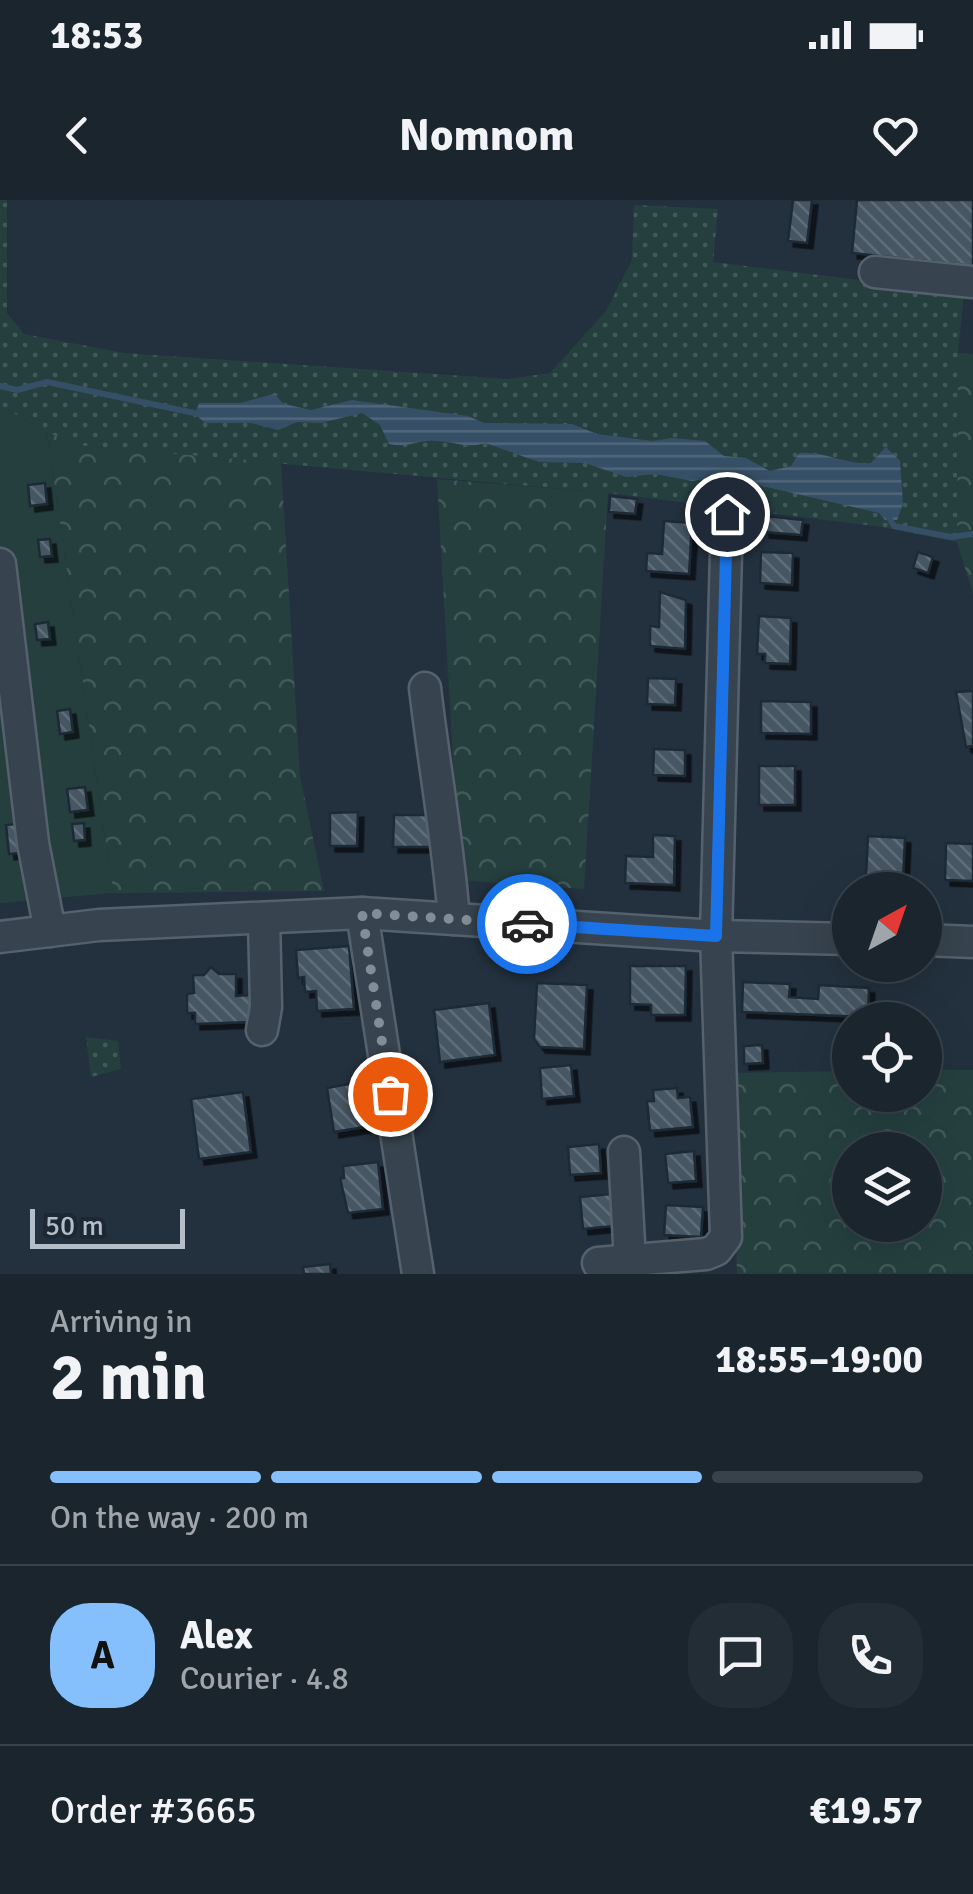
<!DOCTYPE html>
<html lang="en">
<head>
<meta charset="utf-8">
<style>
  :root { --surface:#1a252e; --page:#232d36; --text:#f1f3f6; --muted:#9fa5aa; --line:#38424a; --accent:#85c0fc }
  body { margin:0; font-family:Signika,sans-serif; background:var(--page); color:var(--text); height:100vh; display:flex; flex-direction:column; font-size:38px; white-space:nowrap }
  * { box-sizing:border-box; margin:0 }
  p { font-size:32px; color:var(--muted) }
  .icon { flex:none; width:55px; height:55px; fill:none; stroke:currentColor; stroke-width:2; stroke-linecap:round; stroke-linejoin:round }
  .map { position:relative; height:1074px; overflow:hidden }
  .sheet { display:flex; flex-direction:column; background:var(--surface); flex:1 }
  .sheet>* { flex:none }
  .needle { width:65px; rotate:40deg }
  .fabs { position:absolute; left:832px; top:672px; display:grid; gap:20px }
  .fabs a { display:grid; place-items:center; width:110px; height:110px; border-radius:50%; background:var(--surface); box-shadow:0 10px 40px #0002,0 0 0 2px var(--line); font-size:50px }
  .scale { position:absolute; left:30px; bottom:25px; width:155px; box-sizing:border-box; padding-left:10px; border:5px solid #b3bec9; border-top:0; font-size:28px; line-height:35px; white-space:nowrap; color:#b3bec9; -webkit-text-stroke:8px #1c2833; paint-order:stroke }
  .pin { position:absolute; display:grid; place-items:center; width:85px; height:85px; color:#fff; margin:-42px; border:5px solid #fff; border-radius:50%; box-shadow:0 2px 10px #0007 }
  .courier { position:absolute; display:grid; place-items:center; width:100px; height:100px; margin:-50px; border:8px solid #1a73e8; border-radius:50%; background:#fff; color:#222; box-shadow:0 2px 12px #0007 }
  .head em { font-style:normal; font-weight:800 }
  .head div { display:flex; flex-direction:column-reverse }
  .head { display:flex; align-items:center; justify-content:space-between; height:170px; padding:0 50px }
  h1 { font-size:65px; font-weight:800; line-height:75px }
  .bar { display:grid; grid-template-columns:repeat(4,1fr); gap:15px 10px; align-content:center; height:120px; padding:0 50px }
  .bar i { height:12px; border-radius:8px; background:var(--line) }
  .bar .selected { background:var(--accent) }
  .bar p { grid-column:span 4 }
  .line { display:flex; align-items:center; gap:25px; padding:0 50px; border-top:2px solid var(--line) }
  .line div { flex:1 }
  .round { display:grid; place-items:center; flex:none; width:105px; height:105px; border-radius:40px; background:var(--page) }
  .status { display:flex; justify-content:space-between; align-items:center; height:70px; padding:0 50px; background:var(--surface); direction:ltr }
  .status svg { height:28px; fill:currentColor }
  header { display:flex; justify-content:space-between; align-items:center; height:130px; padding:0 50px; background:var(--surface); font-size:45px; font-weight:800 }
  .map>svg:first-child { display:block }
</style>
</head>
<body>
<div class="status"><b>18:53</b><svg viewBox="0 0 49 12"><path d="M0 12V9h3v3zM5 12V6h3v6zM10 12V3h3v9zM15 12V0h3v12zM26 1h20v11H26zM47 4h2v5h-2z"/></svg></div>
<header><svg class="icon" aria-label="back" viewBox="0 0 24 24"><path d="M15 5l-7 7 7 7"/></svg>Nomnom<svg class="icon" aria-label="heart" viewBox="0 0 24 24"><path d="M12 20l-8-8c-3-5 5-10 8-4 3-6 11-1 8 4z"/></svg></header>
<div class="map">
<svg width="973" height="1074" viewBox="0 0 973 1074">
  <defs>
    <pattern id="grass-dots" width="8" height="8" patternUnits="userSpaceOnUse" patternTransform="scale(2.5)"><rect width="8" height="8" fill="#253f3f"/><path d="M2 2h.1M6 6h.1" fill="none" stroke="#425959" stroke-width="1.8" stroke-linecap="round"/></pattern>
    <pattern id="forest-crowns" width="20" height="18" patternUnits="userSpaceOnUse" patternTransform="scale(2.5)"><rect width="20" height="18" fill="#253f3f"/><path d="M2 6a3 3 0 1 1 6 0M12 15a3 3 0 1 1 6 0" fill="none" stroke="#425959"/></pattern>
    <pattern id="water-rules" width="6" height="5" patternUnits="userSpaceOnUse" patternTransform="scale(2.5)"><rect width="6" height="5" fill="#354f66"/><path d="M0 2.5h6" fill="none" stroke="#50677b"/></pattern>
    <pattern id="building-back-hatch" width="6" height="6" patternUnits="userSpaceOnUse" patternTransform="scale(2.5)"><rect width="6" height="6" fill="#475764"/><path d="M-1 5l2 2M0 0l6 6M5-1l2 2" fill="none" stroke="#5f6d79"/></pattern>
    <filter id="shadow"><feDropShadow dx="5.5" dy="5.5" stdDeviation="0" flood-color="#0009"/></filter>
  </defs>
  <rect width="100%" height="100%" fill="#23313e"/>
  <g fill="url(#grass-dots)">
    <path d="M 0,0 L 7,0 L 7,113 L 24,134 L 124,153 L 508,179 L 550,173 L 606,111 L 632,60 L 634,5 L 718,9 L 713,62 L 964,93 L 958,153 L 957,342 L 882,327 L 608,293 L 84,246 L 47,233 L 0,205 Z"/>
    <path d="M 86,837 L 118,841 L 121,869 L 91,877 Z"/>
  </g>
  <g fill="url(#forest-crowns)" fill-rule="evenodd">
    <path d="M 958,153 L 973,154 L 973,394 L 957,342 Z"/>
    <path d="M 47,233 L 84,246 L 281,263 L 300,576 L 324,691 L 113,693 Z"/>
    <path d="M 437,279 L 608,293 L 584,689 L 460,680 Z"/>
    <path d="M 925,870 L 973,870 L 973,1074 L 737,1074 L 732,873 L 850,871 L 850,895 L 925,895 ZM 850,950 L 925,950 L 925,1025 L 850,1025 Z"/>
  </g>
  <path fill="#253f3f" d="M 0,205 L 47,233 L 113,693 L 0,703 Z"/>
  <path fill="url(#water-rules)" d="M 274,194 L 284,204 L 311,210 L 352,200 L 468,216 L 484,223 L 572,224 L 597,234 L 653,241 L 672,238 L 705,241 L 724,256 L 746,258 L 770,271 L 791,266 L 799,253 C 825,251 845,265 871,263 L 886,247 L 900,261 L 903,304 L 897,320 L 885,320 L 879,313 L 758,285 L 750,288 L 711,278 L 692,281 L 655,274 L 626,277 L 585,263 L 539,262 L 485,243 C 467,250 449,239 428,241 C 412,242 406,248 389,244 L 380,225 L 362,213 L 321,223 L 297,222 L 278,230 L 251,223 L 205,223 L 195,214 L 199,203 L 240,203 Z"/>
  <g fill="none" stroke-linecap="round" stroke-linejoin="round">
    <g stroke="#354f66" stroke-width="6">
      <path d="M 0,186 L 17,190 L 47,182 L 199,214"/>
      <path d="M 887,315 L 894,326 L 951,337 L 973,334"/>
    </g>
  </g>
  <g fill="url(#building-back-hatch)" stroke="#1e2a35" stroke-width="2.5" filter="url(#shadow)">
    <path d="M 793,0 L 812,0 L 807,43 L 788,41 Z"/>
    <path d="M 857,0 L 973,0 L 973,66 L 852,53 Z"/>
    <path d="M 45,283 L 47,304 L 30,306 L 28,285 Z"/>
    <path d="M 610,296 L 637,299 L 635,314 L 609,312 Z"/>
    <path d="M 765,316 L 803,320 L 801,335 L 764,332 Z"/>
    <path d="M 664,321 L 692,323 L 689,374 L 646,371 L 647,353 L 662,354 Z"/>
    <path d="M 50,339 L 52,356 L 40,357 L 38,340 Z"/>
    <path d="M 761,352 L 793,353 L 792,385 L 760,383 Z"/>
    <path d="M 918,352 L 933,357 L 928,373 L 913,368 Z"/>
    <path d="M 660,392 L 686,400 L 685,449 L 650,446 L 650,426 L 659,427 Z"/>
    <path d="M 759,416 L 791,418 L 790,464 L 765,463 L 765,454 L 757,454 Z"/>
    <path d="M 48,422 L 50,439 L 37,440 L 35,424 Z"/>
    <path d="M 648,478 L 676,479 L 675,505 L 647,504 Z"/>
    <path d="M 973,491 L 973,546 L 966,547 L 956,492 Z"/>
    <path d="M 761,501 L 811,502 L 811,534 L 761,533 Z"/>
    <path d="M 70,509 L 73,532 L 60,534 L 57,511 Z"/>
    <path d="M 654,549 L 685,550 L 685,576 L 653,575 Z"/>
    <rect x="759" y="566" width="36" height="39"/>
    <path d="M 85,587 L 88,610 L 70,612 L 67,589 Z"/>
    <path d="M 358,612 L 357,646 L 330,646 L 330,613 Z"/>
    <path d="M 394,615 L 436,615 L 436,647 L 393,647 Z"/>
    <path d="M 25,623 L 29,652 L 9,654 L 6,625 Z"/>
    <path d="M 84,623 L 85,640 L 74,641 L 72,624 Z"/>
    <path d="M 653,635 L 675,636 L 674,685 L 625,683 L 626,656 L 653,657 Z"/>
    <path d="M 868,636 L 905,638 L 903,679 L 866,677 Z"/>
    <path d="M 946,643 L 973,644 L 973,681 L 945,680 Z"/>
    <path d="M 349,746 L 354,809 L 317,811 L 316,791 L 305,792 L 304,777 L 298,778 L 296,750 Z"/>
    <path d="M 630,766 L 686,766 L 685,815 L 651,815 L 651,805 L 630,804 Z"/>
    <path d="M 211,767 L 219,774 L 236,774 L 236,796 L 250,795 L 251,822 L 195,824 L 195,813 L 187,813 L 187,794 L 194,793 L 193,775 L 204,775 Z"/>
    <path d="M 743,782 L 790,784 L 789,797 L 818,799 L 819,785 L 869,788 L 868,817 L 742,812 Z"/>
    <path d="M 537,783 L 587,785 L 584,849 L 540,847 L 534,839 Z"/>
    <path d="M 489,803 L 495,855 L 440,862 L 434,810 Z"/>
    <path d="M 762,845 L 763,863 L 744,864 L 744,846 Z"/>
    <path d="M 571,865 L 574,896 L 542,899 L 540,868 Z"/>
    <path d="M 370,880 L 377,925 L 334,932 L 327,888 Z"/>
    <path d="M 677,888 L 678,898 L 690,897 L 693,927 L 650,931 L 647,901 L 654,901 L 653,890 Z"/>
    <path d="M 243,892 L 251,952 L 199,959 L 191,899 Z"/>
    <path d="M 599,944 L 601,973 L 570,975 L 568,947 Z"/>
    <path d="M 694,951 L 696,981 L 668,983 L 665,954 Z"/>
    <path d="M 378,962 L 383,1009 L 348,1013 L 340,978 L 344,978 L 343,966 Z"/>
    <path d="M 611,994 L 614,1026 L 583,1029 L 580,997 Z"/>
    <path d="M 666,1005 L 703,1007 L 701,1037 L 664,1035 Z"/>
    <path d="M 330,1064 L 331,1074 L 304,1074 L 303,1067 Z"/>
  </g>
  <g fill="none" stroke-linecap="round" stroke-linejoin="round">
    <defs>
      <g id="minor">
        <path d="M 875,72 L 973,82"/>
        <path d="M 0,364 L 33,643 L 50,731"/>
        <path d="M 425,488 C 434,566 448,641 454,719"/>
        <path d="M 362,713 L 418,1074"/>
        <path d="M 0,737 L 99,725 L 362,713 L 716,736 L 850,739"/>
        <path d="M 925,740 L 973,742"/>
        <path d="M 262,830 L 266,807 L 264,718"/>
        <path d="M 624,952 L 630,1061"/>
        <path d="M 598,1063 L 706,1054 L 716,1050 L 726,1037 L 716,736 L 727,314"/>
      </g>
    </defs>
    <use href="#minor" stroke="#55616c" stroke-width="35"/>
    <use href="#minor" stroke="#37434e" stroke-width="30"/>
  </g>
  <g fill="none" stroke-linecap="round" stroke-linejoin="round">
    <path stroke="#818d98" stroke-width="10" stroke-dasharray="0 18" d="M 390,894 L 362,713 L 527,724"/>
    <path stroke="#1a73e8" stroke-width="12" d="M 527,724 L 716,736 L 727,314"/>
  </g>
</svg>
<div class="fabs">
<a><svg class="needle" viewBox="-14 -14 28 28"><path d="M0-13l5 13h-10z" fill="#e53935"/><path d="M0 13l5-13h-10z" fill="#9fa5aa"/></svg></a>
<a><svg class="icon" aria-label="locate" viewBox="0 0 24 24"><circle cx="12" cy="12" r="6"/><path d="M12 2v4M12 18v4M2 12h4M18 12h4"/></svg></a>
<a><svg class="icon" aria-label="layers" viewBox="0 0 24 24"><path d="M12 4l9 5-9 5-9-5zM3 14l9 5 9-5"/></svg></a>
</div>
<div class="scale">50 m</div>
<div class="pin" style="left:390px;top:894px;background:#ea580c"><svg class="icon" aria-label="bag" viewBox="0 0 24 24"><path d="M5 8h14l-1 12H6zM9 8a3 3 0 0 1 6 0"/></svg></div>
<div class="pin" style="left:727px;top:314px;background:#1f2937"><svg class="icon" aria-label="home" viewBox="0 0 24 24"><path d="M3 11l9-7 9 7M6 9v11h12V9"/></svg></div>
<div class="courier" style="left:527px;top:724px"><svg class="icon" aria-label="car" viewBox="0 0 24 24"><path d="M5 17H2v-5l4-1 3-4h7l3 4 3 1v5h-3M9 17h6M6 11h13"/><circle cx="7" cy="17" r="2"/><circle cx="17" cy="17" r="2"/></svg></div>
</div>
<section class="sheet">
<div class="head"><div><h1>2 min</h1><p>Arriving in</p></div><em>18:55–19:00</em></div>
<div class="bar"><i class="selected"></i><i class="selected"></i><i class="selected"></i><i></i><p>On the way · 200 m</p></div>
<div class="line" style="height:180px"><b class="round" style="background:var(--accent);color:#111">A</b><div><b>Alex</b><p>Courier · 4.8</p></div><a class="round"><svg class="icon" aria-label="chat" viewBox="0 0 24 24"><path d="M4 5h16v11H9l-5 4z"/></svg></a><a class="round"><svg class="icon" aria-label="phone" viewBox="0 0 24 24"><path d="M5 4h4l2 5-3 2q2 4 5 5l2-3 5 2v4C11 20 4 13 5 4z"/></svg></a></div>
<div class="line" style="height:130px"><div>Order #3665</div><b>€19.57</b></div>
</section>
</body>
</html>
